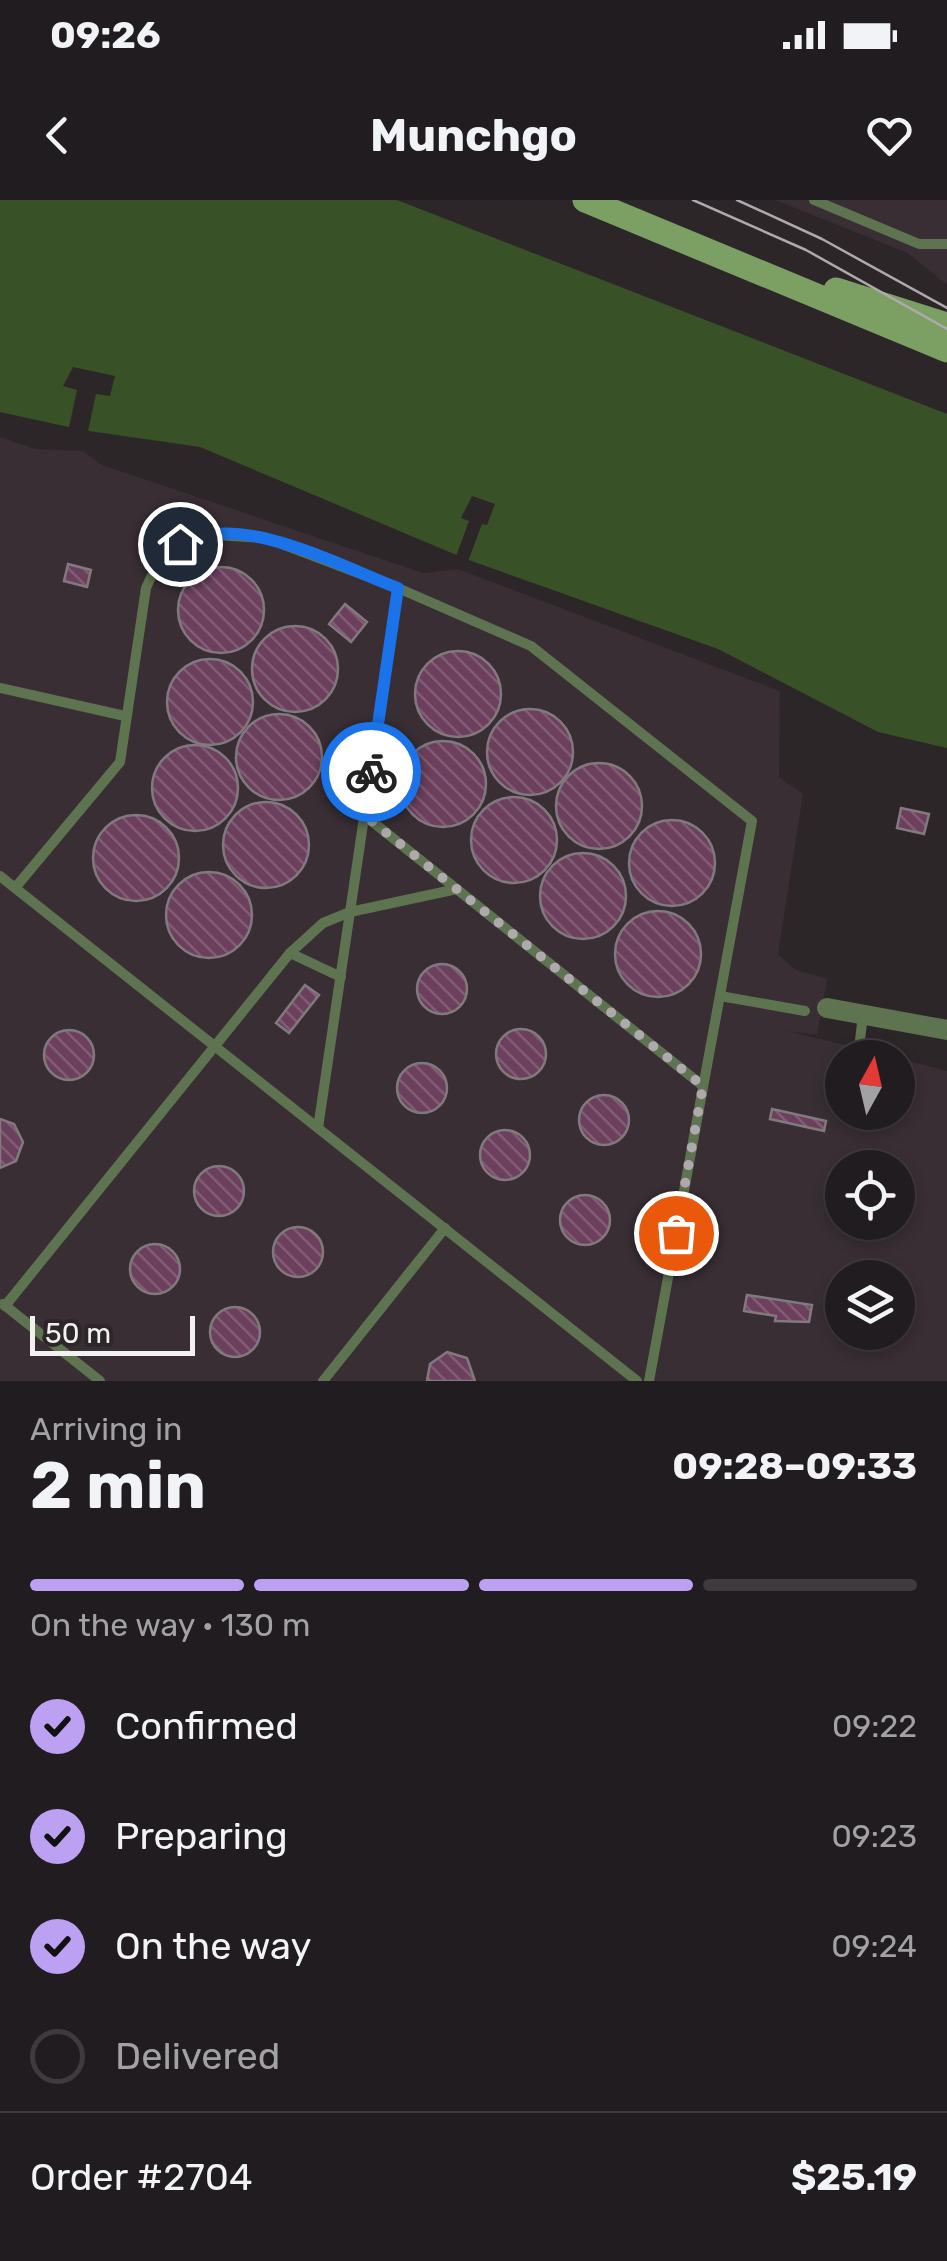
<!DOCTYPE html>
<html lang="en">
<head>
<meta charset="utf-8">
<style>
  :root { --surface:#211c1f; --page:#292528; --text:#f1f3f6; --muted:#a2a1a4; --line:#3e3a3d; --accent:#bca0f2 }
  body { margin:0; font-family:Rubik,sans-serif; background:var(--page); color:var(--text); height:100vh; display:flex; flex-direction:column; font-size:38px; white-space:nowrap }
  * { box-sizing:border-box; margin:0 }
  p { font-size:32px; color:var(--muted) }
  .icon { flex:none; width:55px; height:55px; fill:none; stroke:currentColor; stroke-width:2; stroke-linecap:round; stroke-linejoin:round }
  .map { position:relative; height:1181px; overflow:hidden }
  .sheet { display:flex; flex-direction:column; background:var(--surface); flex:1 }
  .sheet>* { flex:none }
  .needle { width:65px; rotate:8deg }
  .buttons { position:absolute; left:825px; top:840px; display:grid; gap:20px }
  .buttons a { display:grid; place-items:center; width:90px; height:90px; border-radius:50%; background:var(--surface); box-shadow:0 5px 15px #0003,0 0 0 2px var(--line); font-size:50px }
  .scale { position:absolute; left:30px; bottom:25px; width:165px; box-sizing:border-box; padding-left:10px; border:5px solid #f3f0f2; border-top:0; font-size:28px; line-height:35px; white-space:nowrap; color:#f3f0f2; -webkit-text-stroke:8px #2c2629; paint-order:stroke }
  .pin { position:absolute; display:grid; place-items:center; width:85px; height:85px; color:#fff; margin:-42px; border:5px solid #fff; border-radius:50%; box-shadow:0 2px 10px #0007 }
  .courier { position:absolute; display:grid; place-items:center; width:100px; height:100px; margin:-50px; border:8px solid #1a73e8; border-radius:50%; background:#fff; color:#222; box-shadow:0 2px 12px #0007 }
  .summary em { font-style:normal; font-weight:700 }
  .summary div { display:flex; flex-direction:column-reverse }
  .summary { display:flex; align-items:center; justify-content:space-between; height:170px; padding:0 30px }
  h1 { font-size:65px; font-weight:700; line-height:75px }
  .bar { display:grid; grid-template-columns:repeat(4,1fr); gap:15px 10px; align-content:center; height:120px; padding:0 30px }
  .bar i { height:12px; border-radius:8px; background:var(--line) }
  .bar .on { background:var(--accent) }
  .bar p { grid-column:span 4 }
  .line { display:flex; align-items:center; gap:25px; padding:0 30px; border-top:2px solid var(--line) }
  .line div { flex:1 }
  ol { padding:0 30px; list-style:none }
  li { display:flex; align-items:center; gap:30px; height:110px }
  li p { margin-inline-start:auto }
  li .icon { padding:10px; border-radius:50%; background:var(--accent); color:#111; stroke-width:4 }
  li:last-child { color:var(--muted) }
  li i { width:55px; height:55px; border:5px solid var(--line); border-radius:50% }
  .status { display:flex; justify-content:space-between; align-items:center; height:70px; padding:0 50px; background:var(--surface); direction:ltr }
  .status svg { height:28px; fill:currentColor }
  header { display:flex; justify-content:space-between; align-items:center; height:130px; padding:0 30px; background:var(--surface); font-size:45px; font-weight:700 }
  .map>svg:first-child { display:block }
</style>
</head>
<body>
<div class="status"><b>09:26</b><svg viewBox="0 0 49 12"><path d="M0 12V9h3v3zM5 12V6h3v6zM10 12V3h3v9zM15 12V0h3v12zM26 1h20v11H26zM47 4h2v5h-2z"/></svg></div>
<header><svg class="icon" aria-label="back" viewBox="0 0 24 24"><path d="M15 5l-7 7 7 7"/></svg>Munchgo<svg class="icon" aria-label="heart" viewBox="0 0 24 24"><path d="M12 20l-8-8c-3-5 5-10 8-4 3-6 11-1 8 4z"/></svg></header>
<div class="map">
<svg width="947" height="1181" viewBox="0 0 947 1181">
  <defs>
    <pattern id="building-back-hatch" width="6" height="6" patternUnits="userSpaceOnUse" patternTransform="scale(2.5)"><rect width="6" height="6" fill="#6c405d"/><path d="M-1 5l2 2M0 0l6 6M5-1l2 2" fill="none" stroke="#815c75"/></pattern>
  </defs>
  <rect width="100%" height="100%" fill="#2c2629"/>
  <g fill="#382e34" fill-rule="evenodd">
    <path d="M 775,0 L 947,0 L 947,85 L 908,53 Z"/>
    <path d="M 0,237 L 35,249 L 83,251 L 102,265 L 423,373 L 458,369 L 780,491 L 779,577 L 803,594 L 778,754 L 796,770 L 827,779 L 817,835 L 787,831 L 894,857 L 842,858 L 842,912 L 898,912 L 898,858 L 947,871 L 947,1181 L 0,1181 ZM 842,968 L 898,968 L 898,1022 L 842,1022 ZM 842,1078 L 898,1078 L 898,1132 L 842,1132 Z"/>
  </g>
  <path fill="#385126" d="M 0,0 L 397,0 L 947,214 L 947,548 L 878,532 L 718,449 L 466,359 L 200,247 L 82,230 L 0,212 Z"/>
  <g fill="#2c2629">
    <path d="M 73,167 L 115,176 L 110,196 L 96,194 L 87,236 L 68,232 L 77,190 L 63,186 Z"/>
    <path d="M 472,296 L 495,304 L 487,325 L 482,324 L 467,364 L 455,359 L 469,321 L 461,318 Z"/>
  </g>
  <g fill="url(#building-back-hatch)" stroke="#807a7e" stroke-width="2.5">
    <path d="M 68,364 L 91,370 L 87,387 L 64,381 Z"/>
    <circle cx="221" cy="410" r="43"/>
    <path d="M 345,404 L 367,422 L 351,442 L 329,424 Z"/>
    <circle cx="295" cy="469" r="43"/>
    <circle cx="458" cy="494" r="43"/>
    <circle cx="210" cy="502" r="43"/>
    <circle cx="530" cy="552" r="43"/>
    <circle cx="279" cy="557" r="43"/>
    <circle cx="443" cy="584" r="43"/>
    <circle cx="195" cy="588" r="43"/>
    <circle cx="599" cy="606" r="43"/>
    <circle cx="514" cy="640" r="43"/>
    <circle cx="266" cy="645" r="43"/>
    <path d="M 901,608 L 929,614 L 924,634 L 897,628 Z"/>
    <circle cx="136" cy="658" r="43"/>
    <circle cx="672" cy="663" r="43"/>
    <circle cx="583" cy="696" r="43"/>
    <circle cx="209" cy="715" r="43"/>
    <circle cx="658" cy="754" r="43"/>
    <circle cx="442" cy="789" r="25"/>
    <path d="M 305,785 L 319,795 L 289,833 L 276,823 Z"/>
    <circle cx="521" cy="854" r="25"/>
    <circle cx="69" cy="855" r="25"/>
    <circle cx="422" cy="888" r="25"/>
    <circle cx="604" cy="920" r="25"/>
    <path d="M 772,909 L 826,921 L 824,931 L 770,919 Z"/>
    <path d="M 0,919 L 14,924 L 23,942 L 16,961 L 0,968 Z"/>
    <circle cx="505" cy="955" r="25"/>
    <circle cx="219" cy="991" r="25"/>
    <circle cx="585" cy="1020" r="25"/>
    <circle cx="298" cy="1052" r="25"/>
    <circle cx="155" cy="1069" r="25"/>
    <path d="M 747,1095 L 812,1105 L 809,1122 L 775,1121 L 776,1116 L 744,1111 Z"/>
    <circle cx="235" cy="1132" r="25"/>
    <path d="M 447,1152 L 467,1158 L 475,1181 L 427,1181 L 430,1164 Z"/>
  </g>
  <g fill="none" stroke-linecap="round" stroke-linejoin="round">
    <g stroke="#5e7450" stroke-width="10">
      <path d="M 814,0 L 919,44 L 947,44"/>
      <path d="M 0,488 L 125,516"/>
      <path d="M 364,615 L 703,886"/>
      <path d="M 0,676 L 637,1181"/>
      <path d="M 15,688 L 120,562 L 146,388 L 161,356 L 199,334 L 266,338 L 398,388 L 531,446 L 752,621 L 649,1181"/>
      <path d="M 290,753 L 341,777"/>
      <path d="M 720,796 L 805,811"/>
      <path d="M 858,858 L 863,814"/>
      <path d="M 851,915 L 852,912"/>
      <path d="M 318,928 L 398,388"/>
      <path d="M 3,1104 L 100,1181"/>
      <path d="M 5,1106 L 290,753 L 323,723 L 350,712 L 457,689"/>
      <path d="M 323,1181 L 445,1028"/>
    </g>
    <path stroke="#5e7450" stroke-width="20" d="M 827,808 L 947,830"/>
    <g stroke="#7c9f64" stroke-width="25">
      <path d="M 585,0 L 947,150"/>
      <path d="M 836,90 L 947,125"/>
    </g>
    <g stroke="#aeaaac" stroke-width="2.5">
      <path d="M 693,0 L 806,50 L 947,129"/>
      <path d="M 737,0 L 822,39 L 947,108"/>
    </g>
  </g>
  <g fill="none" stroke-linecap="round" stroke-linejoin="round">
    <path stroke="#ada9ac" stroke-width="10" stroke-dasharray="0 18" d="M 371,572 L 364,615 L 703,886 L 676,1033"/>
    <path stroke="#1a73e8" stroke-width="12" d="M 180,344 C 239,310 339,366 398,388 L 371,572"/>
  </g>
</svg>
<div class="buttons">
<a><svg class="needle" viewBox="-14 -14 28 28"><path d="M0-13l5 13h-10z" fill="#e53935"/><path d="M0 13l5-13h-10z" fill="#a2a1a4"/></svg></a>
<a><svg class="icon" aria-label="locate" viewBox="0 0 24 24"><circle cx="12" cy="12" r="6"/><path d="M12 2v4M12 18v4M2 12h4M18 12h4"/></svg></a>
<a><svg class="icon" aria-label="layers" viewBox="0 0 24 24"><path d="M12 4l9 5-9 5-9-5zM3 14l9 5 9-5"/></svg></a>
</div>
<div class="scale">50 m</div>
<div class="pin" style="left:676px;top:1033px;background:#ea580c"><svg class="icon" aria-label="bag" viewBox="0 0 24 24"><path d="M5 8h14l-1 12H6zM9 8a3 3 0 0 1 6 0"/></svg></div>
<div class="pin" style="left:180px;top:344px;background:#1f2937"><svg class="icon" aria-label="home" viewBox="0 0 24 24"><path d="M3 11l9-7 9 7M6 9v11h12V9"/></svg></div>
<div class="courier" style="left:371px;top:572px"><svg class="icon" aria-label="bike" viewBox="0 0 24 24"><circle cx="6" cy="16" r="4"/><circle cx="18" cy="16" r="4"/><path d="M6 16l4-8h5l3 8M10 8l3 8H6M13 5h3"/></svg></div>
</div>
<section class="sheet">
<div class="summary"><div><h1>2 min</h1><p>Arriving in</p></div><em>09:28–09:33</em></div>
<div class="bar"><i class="on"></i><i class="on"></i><i class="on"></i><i></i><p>On the way · 130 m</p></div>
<ol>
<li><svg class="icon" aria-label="check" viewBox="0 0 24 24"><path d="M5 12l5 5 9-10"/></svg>Confirmed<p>09:22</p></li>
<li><svg class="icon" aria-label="check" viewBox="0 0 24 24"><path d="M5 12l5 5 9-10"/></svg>Preparing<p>09:23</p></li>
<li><svg class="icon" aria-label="check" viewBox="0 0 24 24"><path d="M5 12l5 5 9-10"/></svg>On the way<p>09:24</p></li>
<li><i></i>Delivered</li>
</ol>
<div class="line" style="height:130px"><div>Order #2704</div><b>$25.19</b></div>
</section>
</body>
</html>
